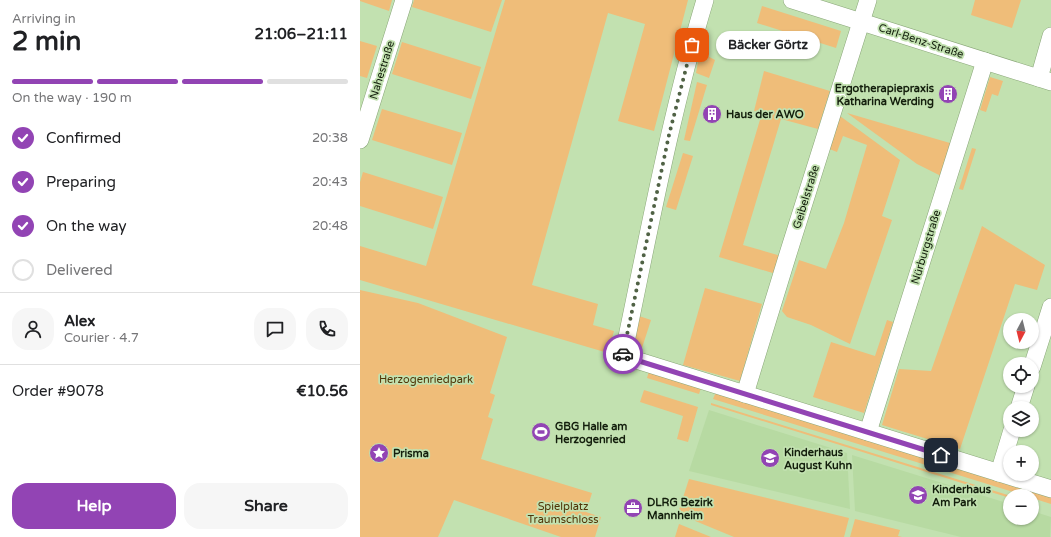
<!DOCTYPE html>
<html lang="en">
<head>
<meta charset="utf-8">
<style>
  :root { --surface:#fff; --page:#f6f6f6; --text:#202124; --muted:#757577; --line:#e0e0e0; --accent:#9244b4 }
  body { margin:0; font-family:"Varela Round",sans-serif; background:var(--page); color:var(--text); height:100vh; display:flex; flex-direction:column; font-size:15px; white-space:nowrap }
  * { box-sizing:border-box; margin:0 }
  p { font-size:13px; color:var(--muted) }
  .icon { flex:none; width:22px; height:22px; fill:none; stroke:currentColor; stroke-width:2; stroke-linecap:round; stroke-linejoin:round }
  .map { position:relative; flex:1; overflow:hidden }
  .panel { display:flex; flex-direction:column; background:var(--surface); width:360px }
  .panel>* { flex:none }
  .needle { width:26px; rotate:187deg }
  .fabs { position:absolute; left:643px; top:313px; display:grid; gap:8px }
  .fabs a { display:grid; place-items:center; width:36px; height:36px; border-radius:50%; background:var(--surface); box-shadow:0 1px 3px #0004; font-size:20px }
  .pin { position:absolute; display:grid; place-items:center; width:34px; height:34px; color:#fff; margin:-17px; border-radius:8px; box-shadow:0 2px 6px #0006 }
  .courier { position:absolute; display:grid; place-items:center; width:40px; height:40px; margin:-20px; border:3px solid #9244b4; border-radius:50%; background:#fff; color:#222; box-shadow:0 1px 5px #0007 }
  .bubble { position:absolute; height:28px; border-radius:14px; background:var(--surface); box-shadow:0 1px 3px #0004; font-size:13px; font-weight:700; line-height:28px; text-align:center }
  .summary em { font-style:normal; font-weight:700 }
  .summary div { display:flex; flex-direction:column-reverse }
  .summary { display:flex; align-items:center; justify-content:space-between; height:68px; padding:0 12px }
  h1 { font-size:26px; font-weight:700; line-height:30px }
  .bar { display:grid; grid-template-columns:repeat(4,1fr); gap:6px 4px; align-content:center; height:48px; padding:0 12px }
  .bar i { height:5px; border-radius:3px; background:var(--line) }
  .bar .current { background:var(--accent) }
  .bar p { grid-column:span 4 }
  .line { display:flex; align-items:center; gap:10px; padding:0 12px; border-top:1px solid var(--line) }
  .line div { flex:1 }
  .round { display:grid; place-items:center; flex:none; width:42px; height:42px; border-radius:16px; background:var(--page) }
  ol { padding:0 12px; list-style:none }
  li { display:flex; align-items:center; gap:12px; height:44px }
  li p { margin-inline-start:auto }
  li .icon { padding:4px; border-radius:50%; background:var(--accent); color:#fff; stroke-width:4 }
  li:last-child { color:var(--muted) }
  li i { width:22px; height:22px; border:2px solid var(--line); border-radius:50% }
  .action { display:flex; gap:8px; margin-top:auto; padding:8px 12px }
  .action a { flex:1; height:46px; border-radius:16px; background:var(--accent); color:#fff; font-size:16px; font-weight:700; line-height:46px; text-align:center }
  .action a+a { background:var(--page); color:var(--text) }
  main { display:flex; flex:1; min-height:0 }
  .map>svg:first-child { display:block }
</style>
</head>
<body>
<main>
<section class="panel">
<div class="summary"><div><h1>2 min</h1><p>Arriving in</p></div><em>21:06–21:11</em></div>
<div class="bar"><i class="current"></i><i class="current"></i><i class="current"></i><i></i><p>On the way · 190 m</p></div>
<ol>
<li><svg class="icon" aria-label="check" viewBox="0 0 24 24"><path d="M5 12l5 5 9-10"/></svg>Confirmed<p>20:38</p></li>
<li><svg class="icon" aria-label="check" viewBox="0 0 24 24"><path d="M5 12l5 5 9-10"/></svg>Preparing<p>20:43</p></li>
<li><svg class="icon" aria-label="check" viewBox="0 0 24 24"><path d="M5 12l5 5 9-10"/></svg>On the way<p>20:48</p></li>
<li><i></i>Delivered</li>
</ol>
<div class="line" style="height:72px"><a class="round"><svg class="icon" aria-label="person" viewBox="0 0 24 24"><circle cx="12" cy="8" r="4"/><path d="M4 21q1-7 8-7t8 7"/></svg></a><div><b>Alex</b><p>Courier · 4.7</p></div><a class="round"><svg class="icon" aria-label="chat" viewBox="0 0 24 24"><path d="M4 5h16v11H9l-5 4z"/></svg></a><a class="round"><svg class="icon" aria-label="phone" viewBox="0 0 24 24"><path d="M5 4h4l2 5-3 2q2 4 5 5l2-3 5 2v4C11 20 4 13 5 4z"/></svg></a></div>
<div class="line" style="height:52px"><div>Order #9078</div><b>€10.56</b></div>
<div class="action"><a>Help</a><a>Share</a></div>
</section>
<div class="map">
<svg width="691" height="537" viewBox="0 0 691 537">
  <rect width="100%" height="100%" fill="#c2e1b0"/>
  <g fill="#b7daa2">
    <path d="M 349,410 L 487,453 L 490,509 L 329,471 Z"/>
    <path d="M 492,455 L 650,504 L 650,518 L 672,518 L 672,511 L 691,517 L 690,537 L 601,537 L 495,511 Z"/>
  </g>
  <g fill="#efbd79">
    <path d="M 0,0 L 32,0 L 29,11 L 0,1 Z"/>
    <path d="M 54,0 L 142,0 L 131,32 L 52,7 Z"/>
    <path d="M 145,0 L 328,0 L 294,131 L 258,121 L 285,24 L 248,13 L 172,285 L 238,304 L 233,325 L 254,331 L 248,353 L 0,280 L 0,246 L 66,266 Z"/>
    <path d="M 615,0 L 661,0 L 652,28 L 611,15 Z"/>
    <path d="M 402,6 L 481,31 L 476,48 L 397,23 Z"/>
    <path d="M 0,41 L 17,46 L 7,78 L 0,76 Z"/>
    <path d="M 42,42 L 121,67 L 111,99 L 32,74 Z"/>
    <path d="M 340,52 L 355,60 L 349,78 L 336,73 Z"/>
    <path d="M 404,71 L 470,91 L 458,129 L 421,119 L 383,245 L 421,256 L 416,274 L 359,257 L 402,113 L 394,111 Z"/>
    <path d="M 630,77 L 643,81 L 638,96 L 632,94 L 626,112 L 620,110 Z"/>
    <path d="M 337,82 L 347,85 L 330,141 L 324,140 Z"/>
    <path d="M 22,109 L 102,133 L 92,165 L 12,140 Z"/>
    <path d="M 487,113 L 590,143 L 581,176 L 557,164 Z"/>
    <path d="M 480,116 L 540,160 L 522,216 L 532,220 L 490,344 L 451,325 L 427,317 L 422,311 L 439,260 L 466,269 L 484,223 L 507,145 L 483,136 L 477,152 L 467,148 Z"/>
    <path d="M 612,148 L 616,149 L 603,190 L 599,189 Z"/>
    <path d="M 323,153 L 333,156 L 316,210 L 306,207 Z"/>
    <path d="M 3,172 L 83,197 L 73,229 L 0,206 L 0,182 Z"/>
    <path d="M 622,226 L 685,265 L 677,290 L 655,284 L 600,449 L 522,425 L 539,369 L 571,371 Z"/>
    <path d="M 345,288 L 402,304 L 380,381 L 323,365 Z"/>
    <path d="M 0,290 L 58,303 L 147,337 L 130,393 L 135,395 L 128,417 L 133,419 L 121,459 L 232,493 L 226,512 L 241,517 L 235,537 L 201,537 L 94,500 L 78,537 L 0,537 Z"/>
    <path d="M 279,316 L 291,320 L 281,351 L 272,347 Z"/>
    <path d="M 527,320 L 533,322 L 504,413 L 453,397 L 471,342 L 515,356 Z"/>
    <path d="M 289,371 L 341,388 L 339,394 L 287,378 Z"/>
    <path d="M 284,390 L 338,407 L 328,442 L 317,439 L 323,416 L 280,402 Z"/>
    <path d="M 356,392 L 691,496 L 691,504 L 672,498 L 672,496 L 666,496 L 353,399 Z"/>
    <path d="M 351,403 L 651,496 L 650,496 L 650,498 L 351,405 Z"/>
    <path d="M 329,479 L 489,518 L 484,537 L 374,537 L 328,518 L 319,510 Z"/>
    <path d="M 495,519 L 540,530 L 538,536 L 542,537 L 490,537 Z"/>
    <path d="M 319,524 L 351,537 L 315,537 Z"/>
  </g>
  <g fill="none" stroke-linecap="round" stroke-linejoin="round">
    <defs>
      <g id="minor">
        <path d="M 345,0 C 310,116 288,237 263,356 L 691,489"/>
        <path d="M 432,0 L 691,82"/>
        <path d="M 679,78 L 691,36"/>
        <path d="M 0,140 L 44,0"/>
        <path d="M 672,367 L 691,307"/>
        <path d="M 385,394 L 428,254 L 508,0"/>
        <path d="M 659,408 L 666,386"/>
        <path d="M 508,432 L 625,61"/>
        <path d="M 639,473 L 652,430"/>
      </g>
    </defs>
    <use href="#minor" stroke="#89a678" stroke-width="18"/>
    <use href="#minor" stroke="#fff" stroke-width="17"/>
  </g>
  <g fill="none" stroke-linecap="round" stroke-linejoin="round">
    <path stroke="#506245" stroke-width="4" stroke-dasharray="0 7.2" d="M 263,354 L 309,135 L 332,45"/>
    <path stroke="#9244b4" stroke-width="5" d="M 263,354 L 263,356 L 581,455"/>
  </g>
  <defs>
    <symbol id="building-disc" viewBox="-11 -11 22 22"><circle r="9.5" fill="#9244b4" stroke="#c2e1b0"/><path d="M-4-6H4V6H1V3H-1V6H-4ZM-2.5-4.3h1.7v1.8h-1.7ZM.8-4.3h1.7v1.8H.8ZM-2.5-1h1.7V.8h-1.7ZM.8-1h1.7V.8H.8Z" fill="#fff"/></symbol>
    <symbol id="stadium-disc" viewBox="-11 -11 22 22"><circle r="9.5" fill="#9244b4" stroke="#c2e1b0"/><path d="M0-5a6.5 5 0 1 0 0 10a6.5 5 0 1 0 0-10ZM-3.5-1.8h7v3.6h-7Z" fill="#fff"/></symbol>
    <symbol id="sight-disc" viewBox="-11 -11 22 22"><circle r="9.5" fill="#9244b4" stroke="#c2e1b0"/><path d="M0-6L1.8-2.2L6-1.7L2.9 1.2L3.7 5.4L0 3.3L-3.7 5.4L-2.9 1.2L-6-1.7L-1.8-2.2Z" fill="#fff"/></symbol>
    <symbol id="school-disc" viewBox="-11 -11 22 22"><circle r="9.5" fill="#9244b4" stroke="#c2e1b0"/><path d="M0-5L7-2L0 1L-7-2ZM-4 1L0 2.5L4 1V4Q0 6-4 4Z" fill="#fff"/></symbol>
    <symbol id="office-disc" viewBox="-11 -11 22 22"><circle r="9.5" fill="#9244b4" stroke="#c2e1b0"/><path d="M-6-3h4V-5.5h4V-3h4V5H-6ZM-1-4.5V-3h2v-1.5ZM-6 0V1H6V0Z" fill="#fff"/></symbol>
  </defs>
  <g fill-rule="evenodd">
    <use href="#building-disc" x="577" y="83" width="22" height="22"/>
    <use href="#building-disc" x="341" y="103" width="22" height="22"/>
    <use href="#stadium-disc" x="170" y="421" width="22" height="22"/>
    <use href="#sight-disc" x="8" y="442" width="22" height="22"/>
    <use href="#school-disc" x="399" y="447" width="22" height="22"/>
    <use href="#school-disc" x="547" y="484" width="22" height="22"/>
    <use href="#office-disc" x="262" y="497" width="22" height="22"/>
  </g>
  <g text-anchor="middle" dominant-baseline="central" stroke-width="3.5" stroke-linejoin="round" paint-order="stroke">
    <g font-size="11" fill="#131e0c" stroke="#c2e1b0">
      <text transform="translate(561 41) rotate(18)">Carl-Benz-Straße</text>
      <text transform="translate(22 70) rotate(-73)">Nahestraße</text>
      <text transform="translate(446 197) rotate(-73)">Geibelstraße</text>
      <text transform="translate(566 247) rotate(-73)">Nürburgstraße</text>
    </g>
    <g font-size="11" font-weight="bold" fill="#131e0c" stroke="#c2e1b0" text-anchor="start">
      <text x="574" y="88" text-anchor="end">Ergotherapiepraxis<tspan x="574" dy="13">Katharina Werding</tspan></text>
      <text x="366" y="114">Haus der AWO</text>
      <text x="195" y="426">GBG Halle am<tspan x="195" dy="13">Herzogenried</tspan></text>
      <text x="424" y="452">Kinderhaus<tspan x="424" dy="13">August Kuhn</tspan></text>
      <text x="33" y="453">Prisma</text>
      <text x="572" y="489">Kinderhaus<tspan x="572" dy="13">Am Park</tspan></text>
      <text x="287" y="502">DLRG Bezirk<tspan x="287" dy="13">Mannheim</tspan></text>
    </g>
    <g font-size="11" fill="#503407" stroke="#c2e1b0">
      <text x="66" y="379">Herzogenriedpark</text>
      <text x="203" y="506">Spielplatz<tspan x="203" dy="13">Traumschloss</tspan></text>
    </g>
  </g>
</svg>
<div class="fabs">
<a><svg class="needle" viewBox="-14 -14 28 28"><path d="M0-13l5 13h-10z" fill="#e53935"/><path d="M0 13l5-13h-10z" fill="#757577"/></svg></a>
<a><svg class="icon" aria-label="locate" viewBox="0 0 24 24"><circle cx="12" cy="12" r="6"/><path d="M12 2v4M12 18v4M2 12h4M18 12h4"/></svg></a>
<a><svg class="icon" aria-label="layers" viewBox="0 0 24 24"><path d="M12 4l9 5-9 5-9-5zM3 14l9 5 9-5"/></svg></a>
<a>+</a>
<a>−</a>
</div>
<div class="pin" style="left:332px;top:45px;background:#ea580c"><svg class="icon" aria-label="bag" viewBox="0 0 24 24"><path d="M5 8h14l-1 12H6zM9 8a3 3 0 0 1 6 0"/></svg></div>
<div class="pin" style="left:581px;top:455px;background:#1f2937"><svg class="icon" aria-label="home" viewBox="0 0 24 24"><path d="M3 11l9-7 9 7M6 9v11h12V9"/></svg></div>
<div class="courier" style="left:263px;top:354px"><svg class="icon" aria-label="car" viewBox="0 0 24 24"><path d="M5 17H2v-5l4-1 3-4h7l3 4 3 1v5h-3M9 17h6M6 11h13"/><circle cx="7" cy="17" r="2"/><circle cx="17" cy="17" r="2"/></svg></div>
<div class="bubble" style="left:356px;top:31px;width:104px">Bäcker Görtz</div>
</div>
</main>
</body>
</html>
